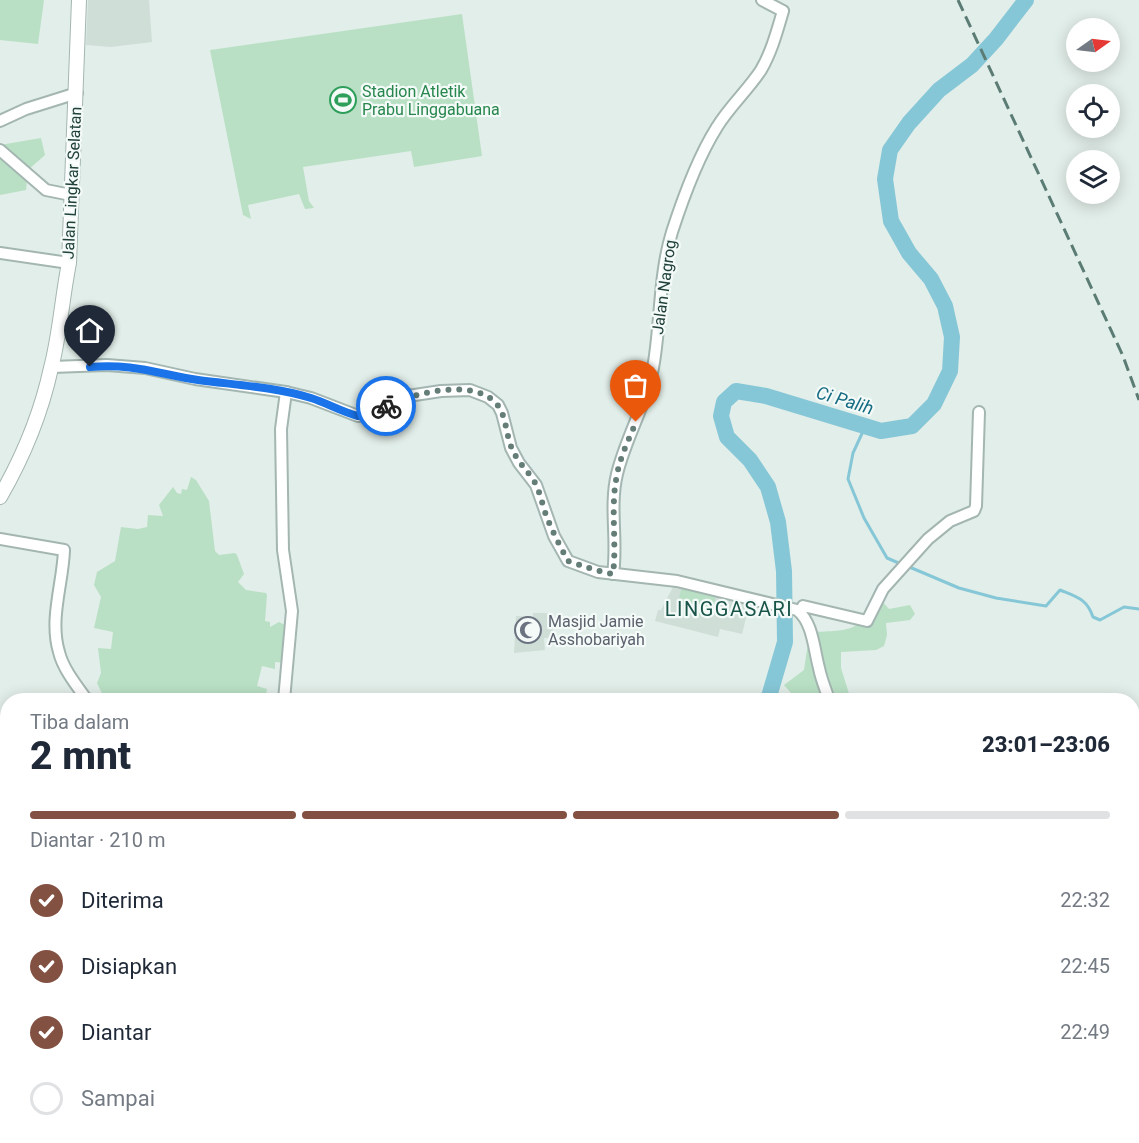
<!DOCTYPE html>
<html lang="id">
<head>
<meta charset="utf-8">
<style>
  :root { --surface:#fff; --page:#f6f6f7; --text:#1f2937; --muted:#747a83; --line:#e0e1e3; --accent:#835142 }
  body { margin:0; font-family:Roboto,sans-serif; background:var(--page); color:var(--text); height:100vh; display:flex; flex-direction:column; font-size:22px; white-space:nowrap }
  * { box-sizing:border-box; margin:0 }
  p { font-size:20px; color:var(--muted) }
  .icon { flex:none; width:33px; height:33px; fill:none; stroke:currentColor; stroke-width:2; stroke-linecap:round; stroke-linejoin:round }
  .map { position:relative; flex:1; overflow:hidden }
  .panel { position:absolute; left:0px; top:693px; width:1140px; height:450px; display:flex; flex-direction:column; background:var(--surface); border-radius:24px 24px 0 0; box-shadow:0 3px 15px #0003 }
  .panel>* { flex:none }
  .needle { width:39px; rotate:76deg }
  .fabs { position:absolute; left:1066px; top:18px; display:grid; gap:12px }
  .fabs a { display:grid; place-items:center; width:54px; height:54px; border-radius:50%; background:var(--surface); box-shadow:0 3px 15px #0003; font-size:30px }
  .pin { position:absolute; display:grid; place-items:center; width:51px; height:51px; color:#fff; margin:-62px -26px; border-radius:50% 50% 50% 0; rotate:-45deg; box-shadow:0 0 6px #0007 }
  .pin .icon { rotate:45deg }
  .courier { position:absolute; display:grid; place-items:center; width:60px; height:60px; margin:-30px; border:4px solid #1a73e8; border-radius:50%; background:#fff; color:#222; box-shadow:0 2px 8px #0007 }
  .overview em { font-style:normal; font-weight:800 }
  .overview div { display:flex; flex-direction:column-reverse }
  .overview { display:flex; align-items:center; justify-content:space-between; height:102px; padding:0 30px }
  h1 { font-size:39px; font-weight:800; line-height:45px }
  .bar { display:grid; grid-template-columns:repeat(4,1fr); gap:9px 6px; align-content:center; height:72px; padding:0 30px }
  .bar i { height:8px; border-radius:4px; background:var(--line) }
  .bar .on { background:var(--accent) }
  .bar p { grid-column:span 4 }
  ol { padding:0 30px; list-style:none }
  li { display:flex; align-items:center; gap:18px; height:66px }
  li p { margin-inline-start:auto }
  li .icon { padding:6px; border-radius:50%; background:var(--accent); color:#fff; stroke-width:4 }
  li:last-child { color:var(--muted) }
  li i { width:33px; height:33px; border:3px solid var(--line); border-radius:50% }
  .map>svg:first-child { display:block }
</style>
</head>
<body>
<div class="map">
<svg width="1139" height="1143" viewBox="0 0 1139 1143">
  <rect width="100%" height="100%" fill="#e2eee9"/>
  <g fill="#d0ded8">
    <path d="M 88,0 L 149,0 L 152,42 L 111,47 L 86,45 Z"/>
    <path d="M 674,585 L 750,602 L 742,634 L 720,629 L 718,637 L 655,621 L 658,610 L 661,610 Z"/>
    <path d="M 533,613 L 552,613 L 553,638 L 544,638 L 545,650 L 514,653 L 516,616 L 533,617 Z"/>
  </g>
  <g fill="#b9e0c5">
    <path d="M 0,0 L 44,0 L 38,44 L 0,40 Z"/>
    <path d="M 462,14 L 482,156 L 414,167 L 411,151 L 303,167 L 309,201 L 314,208 L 305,209 L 299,194 L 248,205 L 251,219 L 243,215 L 210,50 Z"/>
    <path d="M 41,138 L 45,155 L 28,170 L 26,190 L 0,195 L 0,145 Z"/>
    <path d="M 191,477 L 196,480 L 209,501 L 215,551 L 219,555 L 235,553 L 237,555 L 244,574 L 238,582 L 246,590 L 266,593 L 267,595 L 265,621 L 270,622 L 270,627 L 279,622 L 289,627 L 286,663 L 275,662 L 275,669 L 262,666 L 257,686 L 267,689 L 265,700 L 122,700 L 117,695 L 112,700 L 105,700 L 97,683 L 101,673 L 98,648 L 111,649 L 113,632 L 94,628 L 101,597 L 94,585 L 97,572 L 115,561 L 121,527 L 138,529 L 147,527 L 148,515 L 163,516 L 159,505 L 173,487 L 177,493 L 181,494 L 182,489 L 187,490 Z"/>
    <path d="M 682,586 L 716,594 L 712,616 L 709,616 L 708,618 L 677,609 L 678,604 L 682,604 L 683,599 L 679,598 Z"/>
    <path d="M 880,599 L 889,609 L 910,605 L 915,614 L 910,620 L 886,623 L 887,635 L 884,646 L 876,650 L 841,652 L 841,668 L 851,700 L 797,700 L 784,685 L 804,670 L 808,643 L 815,632 C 856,630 855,631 880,599 Z"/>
    <path d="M 723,1136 L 777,1136 L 783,1143 L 720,1143 Z"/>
  </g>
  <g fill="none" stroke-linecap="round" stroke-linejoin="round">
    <g stroke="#86c7d7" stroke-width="3">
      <path d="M 865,427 L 853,453 L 848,479 L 864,518 L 887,558 L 901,564"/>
      <path d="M 907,566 L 959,588 L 996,598 L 1046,606 L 1060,590 C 1077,597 1087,599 1093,617 L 1100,620 L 1124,607 L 1139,609"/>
    </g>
    <g stroke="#86c7d7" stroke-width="16">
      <path d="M 768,700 L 785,642 L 784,571 L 778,522 L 768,487 L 750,460 L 727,437 L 721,416 L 724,402 L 736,391 L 766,396 L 881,431 L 912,426 L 934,404 L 950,371 L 952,337 L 945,306 L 931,279 L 909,253 L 891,221 L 885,179 L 890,150 L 909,123 L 939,90 L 972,65 L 996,39 L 1026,0"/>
      <path d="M 758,1143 L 760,1136"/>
    </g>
    <defs>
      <g id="minor">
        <path d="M 0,121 L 26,109 L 77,93"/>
        <path d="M 0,150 L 46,190 L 71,195"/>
        <path d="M 0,253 L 69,263"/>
        <path d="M 52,367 L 107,365 L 145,368 L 195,379 L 286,392 L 311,398 L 358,416 L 408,396 L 441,391 L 470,390 L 488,397 L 498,405 L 502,413 L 511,448 L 519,463 L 536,485 L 554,536 L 568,561 L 598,572 L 677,581 L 797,610 C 813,622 814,650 819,668 C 821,679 826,690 829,700"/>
        <path d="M 0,539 L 64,550 C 63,583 49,619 59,652 C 63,669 77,686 87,700"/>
        <path d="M 613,574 C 618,541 609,507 617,474 C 626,436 648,402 654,362 C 661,319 659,274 672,232 C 683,198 698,157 717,127 C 729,107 748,90 761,70 C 772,51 777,31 783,11 L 762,0"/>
        <path d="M 801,613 L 803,606 L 867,621 L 883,589 L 928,539 L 950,521 L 974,511 L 976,506 L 979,412"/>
        <path d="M 284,700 L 292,611 L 283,550 L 281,429 L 286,392"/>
        <path d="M 1132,801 L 1139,803"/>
        <path d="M 0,967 L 8,965"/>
      </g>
      <path id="tertiary" d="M 0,497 C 23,457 41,414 51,368 C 60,334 62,298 69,263 L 79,0"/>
    </defs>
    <use href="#minor" stroke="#a4b6b1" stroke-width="14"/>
    <use href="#tertiary" stroke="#a4b6b1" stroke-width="16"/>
    <use href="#minor" stroke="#fff" stroke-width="10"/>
    <use href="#tertiary" stroke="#fff" stroke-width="14"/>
    <path stroke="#5b7c74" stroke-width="3" stroke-dasharray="12 6" stroke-linecap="butt" d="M 958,0 L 1123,356 L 1139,400"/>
  </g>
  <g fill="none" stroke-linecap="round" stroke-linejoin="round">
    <path stroke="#647d77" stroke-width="6" stroke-dasharray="0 10.8" d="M 386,406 C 413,393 478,376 499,407 C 507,420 506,437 513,451 C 518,462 527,470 534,481 C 540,491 542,504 546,515 C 552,531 560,546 568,561 C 583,566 596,571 613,574 C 617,541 610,507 617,475 C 620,457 629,439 636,422"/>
    <path stroke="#1a73e8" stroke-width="8" d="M 90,367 C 131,363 159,374 198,380 C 236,385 275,387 311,398 C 327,403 342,412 358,416 L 386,406"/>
  </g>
  <defs>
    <symbol id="stadium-ring" viewBox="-11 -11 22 22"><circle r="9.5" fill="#f3faf7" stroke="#2e9e5b" stroke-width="1.5"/><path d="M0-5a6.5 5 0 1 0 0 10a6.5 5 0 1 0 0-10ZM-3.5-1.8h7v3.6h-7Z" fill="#2e9e5b"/></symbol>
    <symbol id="mosque-ring" viewBox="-11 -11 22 22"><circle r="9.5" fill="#f3faf7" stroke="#6b7280" stroke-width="1.5"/><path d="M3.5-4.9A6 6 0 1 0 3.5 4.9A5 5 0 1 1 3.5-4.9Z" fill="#6b7280"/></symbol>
  </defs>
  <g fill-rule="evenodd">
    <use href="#stadium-ring" x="328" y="85" width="30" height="30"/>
    <use href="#mosque-ring" x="513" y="615" width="30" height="30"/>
  </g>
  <g text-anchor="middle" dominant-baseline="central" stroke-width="4.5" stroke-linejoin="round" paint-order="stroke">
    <g font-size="16" fill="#27864d" stroke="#f3faf7" text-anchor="start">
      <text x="362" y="91">Stadion Atletik<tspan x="362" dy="18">Prabu Linggabuana</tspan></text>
    </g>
    <g font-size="16" fill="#204039" stroke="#f3faf7">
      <text transform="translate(72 183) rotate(-87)">Jalan Lingkar Selatan</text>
      <text transform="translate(664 287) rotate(-82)">Jalan Nagrog</text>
    </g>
    <g font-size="16" fill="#5b616d" stroke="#f3faf7" text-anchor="start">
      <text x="548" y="621">Masjid Jamie<tspan x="548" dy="18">Asshobariyah</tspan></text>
    </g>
    <g font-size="18" font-style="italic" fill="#156b82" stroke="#f3faf7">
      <text transform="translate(845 400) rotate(17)">Ci Palih</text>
    </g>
    <g font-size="20" letter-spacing="1.5" fill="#1a5449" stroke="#f3faf7">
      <text x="729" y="609">LINGGASARI</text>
    </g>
  </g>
</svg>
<div class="fabs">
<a><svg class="needle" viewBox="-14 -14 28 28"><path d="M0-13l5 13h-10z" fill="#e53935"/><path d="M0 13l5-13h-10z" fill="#747a83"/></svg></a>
<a><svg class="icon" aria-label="locate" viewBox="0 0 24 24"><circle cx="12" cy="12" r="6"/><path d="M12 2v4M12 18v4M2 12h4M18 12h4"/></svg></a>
<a><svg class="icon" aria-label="layers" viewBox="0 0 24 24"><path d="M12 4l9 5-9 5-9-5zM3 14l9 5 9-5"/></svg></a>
</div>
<div class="pin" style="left:636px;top:422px;background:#ea580c"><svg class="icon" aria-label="bag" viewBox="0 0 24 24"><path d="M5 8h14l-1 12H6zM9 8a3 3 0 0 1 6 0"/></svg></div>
<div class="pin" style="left:90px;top:367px;background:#1f2937"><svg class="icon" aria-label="home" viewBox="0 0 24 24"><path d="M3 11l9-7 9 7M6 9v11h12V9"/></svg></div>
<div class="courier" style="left:386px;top:406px"><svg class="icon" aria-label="bike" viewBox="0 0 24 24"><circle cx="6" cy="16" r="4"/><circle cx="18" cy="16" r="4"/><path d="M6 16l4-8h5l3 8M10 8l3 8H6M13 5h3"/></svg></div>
<section class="panel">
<div class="overview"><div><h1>2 mnt</h1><p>Tiba dalam</p></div><em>23:01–23:06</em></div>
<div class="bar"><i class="on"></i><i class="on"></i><i class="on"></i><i></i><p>Diantar · 210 m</p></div>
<ol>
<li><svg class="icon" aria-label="check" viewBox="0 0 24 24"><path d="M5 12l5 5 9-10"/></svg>Diterima<p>22:32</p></li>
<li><svg class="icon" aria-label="check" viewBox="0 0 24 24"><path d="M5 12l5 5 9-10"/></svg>Disiapkan<p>22:45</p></li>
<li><svg class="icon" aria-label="check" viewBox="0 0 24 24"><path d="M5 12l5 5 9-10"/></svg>Diantar<p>22:49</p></li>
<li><i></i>Sampai</li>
</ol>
</section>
</div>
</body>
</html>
